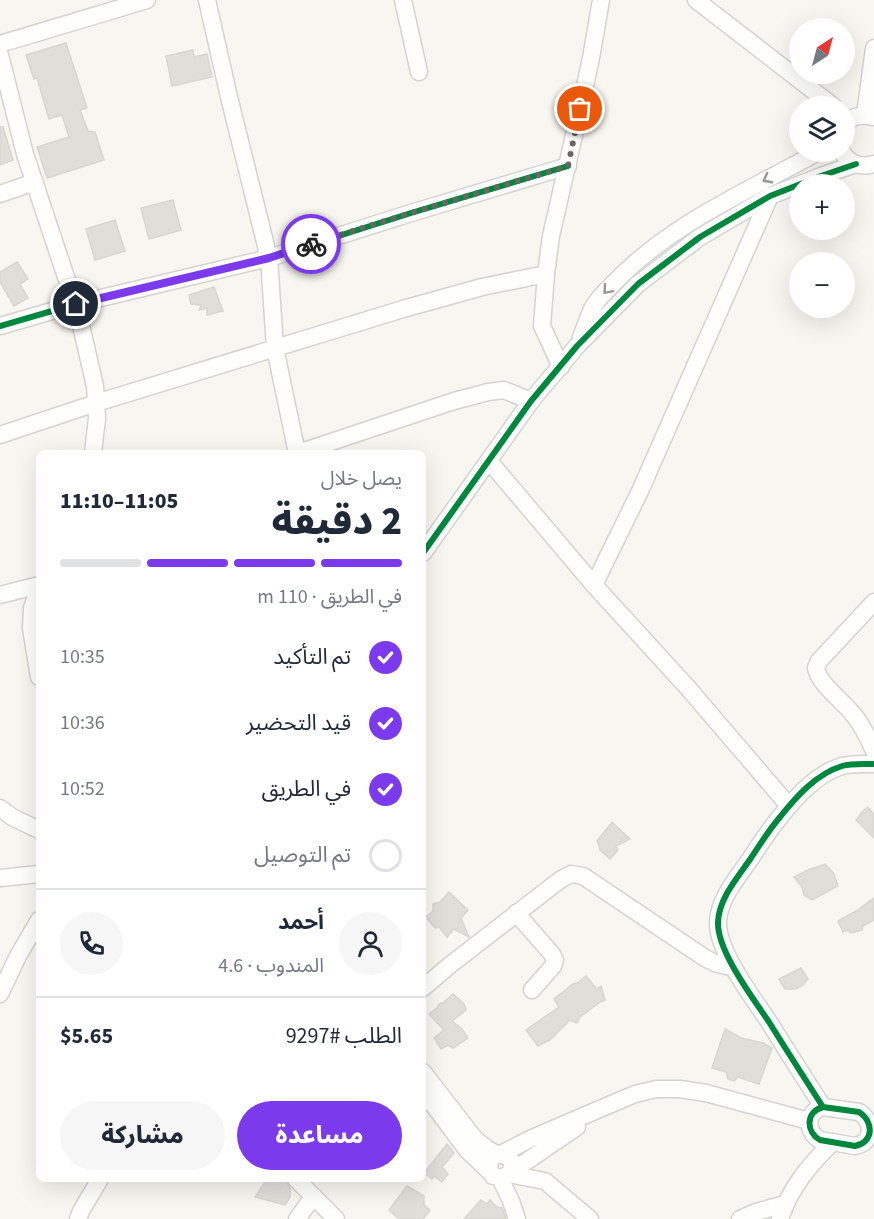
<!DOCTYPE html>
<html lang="ar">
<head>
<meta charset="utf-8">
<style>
  :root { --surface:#fff; --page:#f6f6f7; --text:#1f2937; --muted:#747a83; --line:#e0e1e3; --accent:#7c3aed }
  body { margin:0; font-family:"Source Sans 3","Noto Sans Arabic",sans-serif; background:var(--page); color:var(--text); direction:rtl; height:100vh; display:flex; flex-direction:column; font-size:22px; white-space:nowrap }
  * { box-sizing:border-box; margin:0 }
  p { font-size:20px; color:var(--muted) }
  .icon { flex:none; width:33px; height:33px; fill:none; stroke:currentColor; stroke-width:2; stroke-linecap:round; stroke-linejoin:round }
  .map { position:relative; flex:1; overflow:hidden; direction:ltr }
  .sheet { position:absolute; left:36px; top:450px; width:390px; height:732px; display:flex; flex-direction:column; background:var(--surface); border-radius:9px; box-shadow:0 6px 24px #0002; direction:rtl }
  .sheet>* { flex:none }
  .needle { width:39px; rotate:36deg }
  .controls { position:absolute; left:789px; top:18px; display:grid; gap:12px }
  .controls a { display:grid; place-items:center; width:66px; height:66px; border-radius:50%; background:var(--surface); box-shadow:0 6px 24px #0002; font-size:30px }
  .pin { position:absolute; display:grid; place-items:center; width:51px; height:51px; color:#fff; margin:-26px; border:3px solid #fff; border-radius:50%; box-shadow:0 2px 6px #0007 }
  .courier { position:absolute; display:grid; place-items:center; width:60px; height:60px; margin:-30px; border:4px solid #7c3aed; border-radius:50%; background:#fff; color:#222; box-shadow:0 2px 8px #0007 }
  .summary em { font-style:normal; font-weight:800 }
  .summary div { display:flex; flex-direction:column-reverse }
  .summary { display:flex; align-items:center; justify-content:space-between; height:102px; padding:0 24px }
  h1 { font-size:39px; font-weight:800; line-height:45px }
  .bar { display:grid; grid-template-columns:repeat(4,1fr); gap:9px 6px; align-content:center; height:72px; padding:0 24px }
  .bar i { height:8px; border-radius:4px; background:var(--line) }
  .bar .selected { background:var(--accent) }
  .bar p { grid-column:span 4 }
  .line { display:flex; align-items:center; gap:15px; padding:0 24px; border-top:2px solid var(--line) }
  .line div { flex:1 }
  .round { display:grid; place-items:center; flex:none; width:63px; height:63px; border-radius:32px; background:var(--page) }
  ol { padding:0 24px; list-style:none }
  li { display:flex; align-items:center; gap:18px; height:66px }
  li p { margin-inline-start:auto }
  li .icon { padding:6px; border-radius:50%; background:var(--accent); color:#fff; stroke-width:4 }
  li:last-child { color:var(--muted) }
  li i { width:33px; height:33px; border:3px solid var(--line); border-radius:50% }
  .action { display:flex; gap:12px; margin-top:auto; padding:12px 24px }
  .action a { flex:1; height:69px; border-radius:36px; background:var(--accent); color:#fff; font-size:24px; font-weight:800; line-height:69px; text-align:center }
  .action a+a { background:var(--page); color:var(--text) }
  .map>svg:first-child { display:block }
</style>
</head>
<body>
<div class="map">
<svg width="874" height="1219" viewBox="0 0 874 1219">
  <rect width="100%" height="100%" fill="#f8f6f0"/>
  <g fill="#e0ded9" stroke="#d8d6d1" stroke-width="1.5">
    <path d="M 66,43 L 87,108 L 80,110 L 88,131 L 95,132 L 104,160 L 47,178 L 37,147 L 69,137 L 62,115 L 49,119 L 37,78 L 34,79 L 26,55 Z"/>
    <path d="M 193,50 L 194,57 L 207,54 L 212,77 L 172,86 L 166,56 Z"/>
    <path d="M 0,127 L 3,127 L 13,160 L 0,165 Z"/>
    <path d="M 173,200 L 181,230 L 149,239 L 141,208 Z"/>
    <path d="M 115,220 L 125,251 L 95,260 L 86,229 Z"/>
    <path d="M 17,262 L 28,279 L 20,284 L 28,298 L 14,306 L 0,282 L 0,272 Z"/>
    <path d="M 214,287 L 223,311 L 207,315 L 207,308 L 199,310 L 201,305 L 191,304 L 189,295 Z"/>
    <path d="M 868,807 L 874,815 L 874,838 L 856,820 L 863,811 Z"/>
    <path d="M 612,822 L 630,839 L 616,846 L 618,850 L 610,859 L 600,850 L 599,845 L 597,841 Z"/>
    <path d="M 825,864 L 834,874 L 838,886 L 812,900 L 804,895 L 802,887 L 794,877 L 808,870 Z"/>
    <path d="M 449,892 L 468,910 L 461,918 L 469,937 L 454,929 L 447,937 L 439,927 L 435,928 L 426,917 L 433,911 L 433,904 L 440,902 Z"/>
    <path d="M 874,898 L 874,920 L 863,926 L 862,930 L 851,933 L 847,930 L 843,932 L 838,921 L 856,911 Z"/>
    <path d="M 801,968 L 808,979 L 802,986 L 796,989 L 785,989 L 779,979 Z"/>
    <path d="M 586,976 L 597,989 L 601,986 L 605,1000 L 600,1002 L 580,1017 L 577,1023 L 570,1020 L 550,1040 L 538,1046 L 526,1030 L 559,1007 L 554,999 L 573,984 L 577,983 Z"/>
    <path d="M 453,994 L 464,1004 L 466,1010 L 452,1021 L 462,1029 L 468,1038 L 453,1048 L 448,1045 L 441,1049 L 434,1038 L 444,1030 L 429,1014 L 437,1008 L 439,1004 L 444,1002 Z"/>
    <path d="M 725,1029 L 741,1038 L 763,1043 L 772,1048 L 759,1084 L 738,1077 L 734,1081 L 728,1079 L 726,1072 L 712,1068 Z"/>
    <path d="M 447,1144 L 454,1153 L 442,1167 L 448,1174 L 442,1182 L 434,1176 L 432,1179 L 424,1173 Z"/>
    <path d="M 267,1179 L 286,1179 L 286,1182 L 290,1188 L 290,1197 L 285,1205 L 255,1197 Z"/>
    <path d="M 407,1186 L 424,1196 L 424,1205 L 430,1210 L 423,1219 L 399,1219 L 389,1210 Z"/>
    <path d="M 481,1200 L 487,1204 L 490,1200 L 497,1207 L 502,1208 L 506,1219 L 464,1219 Z"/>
  </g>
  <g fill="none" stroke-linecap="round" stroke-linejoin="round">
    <defs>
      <g id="minor">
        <path d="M 207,0 L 229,97 L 269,258 L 275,348 L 297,453"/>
        <path d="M 403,0 L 419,72"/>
        <path d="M 696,0 L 833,106"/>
        <path d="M 0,44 L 147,0"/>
        <path d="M 0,55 L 25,154 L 66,277 L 76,304 L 95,386 L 97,418 L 93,453"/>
        <path d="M 865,115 L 874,48"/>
        <path d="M 844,124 C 853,116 861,114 873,117"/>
        <path d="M 842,152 C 849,164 860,168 874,164"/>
        <path d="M 0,194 L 35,182"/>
        <path d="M 0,326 L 76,304 L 269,258 L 411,213 L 568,166"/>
        <path d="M 581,337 C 585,327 588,317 593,307 C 598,298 607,290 614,283 C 670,224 748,191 818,152"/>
        <path d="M 561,367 L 542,326 L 546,274 L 551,236 L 580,109 L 591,58 L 601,0"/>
        <path d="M 0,435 L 96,403 L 403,309 L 482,287 L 546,274"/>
        <path d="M 298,453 L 454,401 L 488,392 L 504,390 L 531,401"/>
        <path d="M 489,461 L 594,585 L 688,688 L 789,806"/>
        <path d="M 423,553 L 531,401 L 577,346 L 638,284 L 700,237 L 770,196 L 821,176 L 856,164"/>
        <path d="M 594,585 L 640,491 L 770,196"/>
        <path d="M 39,588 L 32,608 L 31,628 L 39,677"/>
        <path d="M 0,595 L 39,585"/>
        <path d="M 874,602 L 819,661 L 816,668 C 819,684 842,700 852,713 C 862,724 868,737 874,751"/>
        <path d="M 0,808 L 12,817 L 39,830"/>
        <path d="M 0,878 L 39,874"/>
        <path d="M 516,913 L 552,954 L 555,960 L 553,966 L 532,990"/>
        <path d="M 423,988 L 450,965 L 560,880 L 571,874 L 583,876 L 705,958 L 715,963 L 734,968"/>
        <path d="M 0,994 L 18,956 L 39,920"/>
        <path d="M 423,1072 L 475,1139 C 481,1144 488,1150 495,1153 C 506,1157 515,1155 511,1172 L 503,1178 L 493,1176 L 489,1170 L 490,1160 L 497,1154"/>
        <path d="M 423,1091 L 467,1150 L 491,1173"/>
        <path d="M 823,1107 C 805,1112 806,1132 820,1140 L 855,1146 C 874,1142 874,1122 859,1112 L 823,1107 C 805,1079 787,1051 769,1022 C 753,998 717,951 718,922 C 719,898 738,877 751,858 C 760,844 769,830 780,817 C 796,797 816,774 842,766 C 852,763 864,764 874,764"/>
        <path d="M 501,1154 L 530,1139 L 588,1114 L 635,1094 L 656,1089 L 680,1089 L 706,1093 L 809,1121"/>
        <path d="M 511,1172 L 577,1127"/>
        <path d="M 509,1174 L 545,1181 L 590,1219"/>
        <path d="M 500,1178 L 511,1201 L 517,1219"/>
        <path d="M 296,1179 L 336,1219"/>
        <path d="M 78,1219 L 81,1211 L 100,1179"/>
        <path d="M 297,1219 L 313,1197"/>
        <path d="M 740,1219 L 756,1212 L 785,1204"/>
        <path d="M 780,1219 C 790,1188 810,1164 833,1142"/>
      </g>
    </defs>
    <use href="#minor" stroke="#d5d3cf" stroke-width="19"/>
    <use href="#minor" stroke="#fefefd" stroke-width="16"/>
    <defs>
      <g id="cycleway">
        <path d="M 0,326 L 76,304 L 269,258 L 411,213 L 568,166"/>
        <path d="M 423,553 L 531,401 L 577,346 L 638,284 L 700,237 L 770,196 L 821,176 L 856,164"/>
        <path d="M 823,1107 C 805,1112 806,1132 820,1140 L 855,1146 C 874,1142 874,1122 859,1112 L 823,1107 C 805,1079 787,1051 769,1022 C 753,998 717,951 718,922 C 719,898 738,877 751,858 C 760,844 769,830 780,817 C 796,797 816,774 842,766 C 852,763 864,764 874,764"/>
      </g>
    </defs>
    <use href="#cycleway" stroke="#fff" stroke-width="10"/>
    <use href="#cycleway" stroke="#00873e" stroke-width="6"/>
  </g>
  <defs><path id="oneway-chevron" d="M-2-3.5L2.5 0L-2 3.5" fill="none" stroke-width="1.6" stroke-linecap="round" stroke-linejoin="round" transform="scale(1.5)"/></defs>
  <g stroke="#979795">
    <use href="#oneway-chevron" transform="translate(767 179) rotate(152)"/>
    <use href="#oneway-chevron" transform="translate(607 290) rotate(131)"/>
  </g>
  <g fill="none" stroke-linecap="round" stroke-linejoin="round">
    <path stroke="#686662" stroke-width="6" stroke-dasharray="0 10.8" d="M 311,244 L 411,213 L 568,166 L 580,109"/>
    <path stroke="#7c3aed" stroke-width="8" d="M 76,304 L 269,258 L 311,244"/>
  </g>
</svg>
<div class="controls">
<a><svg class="needle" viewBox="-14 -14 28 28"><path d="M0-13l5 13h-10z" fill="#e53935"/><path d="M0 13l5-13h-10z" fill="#747a83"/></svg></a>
<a><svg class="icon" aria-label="layers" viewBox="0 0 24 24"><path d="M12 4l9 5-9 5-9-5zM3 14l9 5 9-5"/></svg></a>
<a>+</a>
<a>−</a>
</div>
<div class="pin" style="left:580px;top:109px;background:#ea580c"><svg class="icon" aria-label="bag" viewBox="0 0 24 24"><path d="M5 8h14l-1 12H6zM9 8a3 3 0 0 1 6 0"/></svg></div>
<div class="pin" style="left:76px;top:304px;background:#1f2937"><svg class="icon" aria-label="home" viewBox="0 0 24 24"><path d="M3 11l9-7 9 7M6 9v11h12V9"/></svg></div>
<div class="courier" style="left:311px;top:244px"><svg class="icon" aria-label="bike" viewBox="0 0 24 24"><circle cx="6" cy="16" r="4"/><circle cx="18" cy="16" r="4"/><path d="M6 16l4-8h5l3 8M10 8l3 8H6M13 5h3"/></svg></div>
<section class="sheet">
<div class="summary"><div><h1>2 دقيقة</h1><p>يصل خلال</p></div><em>11:05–11:10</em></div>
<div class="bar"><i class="selected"></i><i class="selected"></i><i class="selected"></i><i></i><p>في الطريق · 110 m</p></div>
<ol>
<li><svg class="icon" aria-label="check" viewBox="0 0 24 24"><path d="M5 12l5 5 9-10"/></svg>تم التأكيد<p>10:35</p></li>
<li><svg class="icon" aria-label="check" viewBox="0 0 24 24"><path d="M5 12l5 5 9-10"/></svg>قيد التحضير<p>10:36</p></li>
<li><svg class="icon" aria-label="check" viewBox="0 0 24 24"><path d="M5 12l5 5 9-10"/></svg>في الطريق<p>10:52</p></li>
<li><i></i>تم التوصيل</li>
</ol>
<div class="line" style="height:108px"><a class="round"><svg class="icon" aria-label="person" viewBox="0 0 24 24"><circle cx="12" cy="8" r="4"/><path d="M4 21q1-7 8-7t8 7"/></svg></a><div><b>أحمد</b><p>المندوب · 4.6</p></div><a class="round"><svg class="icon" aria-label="phone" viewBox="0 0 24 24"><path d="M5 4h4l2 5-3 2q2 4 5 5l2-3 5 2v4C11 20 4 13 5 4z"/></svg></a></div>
<div class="line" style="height:78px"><div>الطلب #9297</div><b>$5.65</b></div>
<div class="action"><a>مساعدة</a><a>مشاركة</a></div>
</section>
</div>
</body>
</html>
